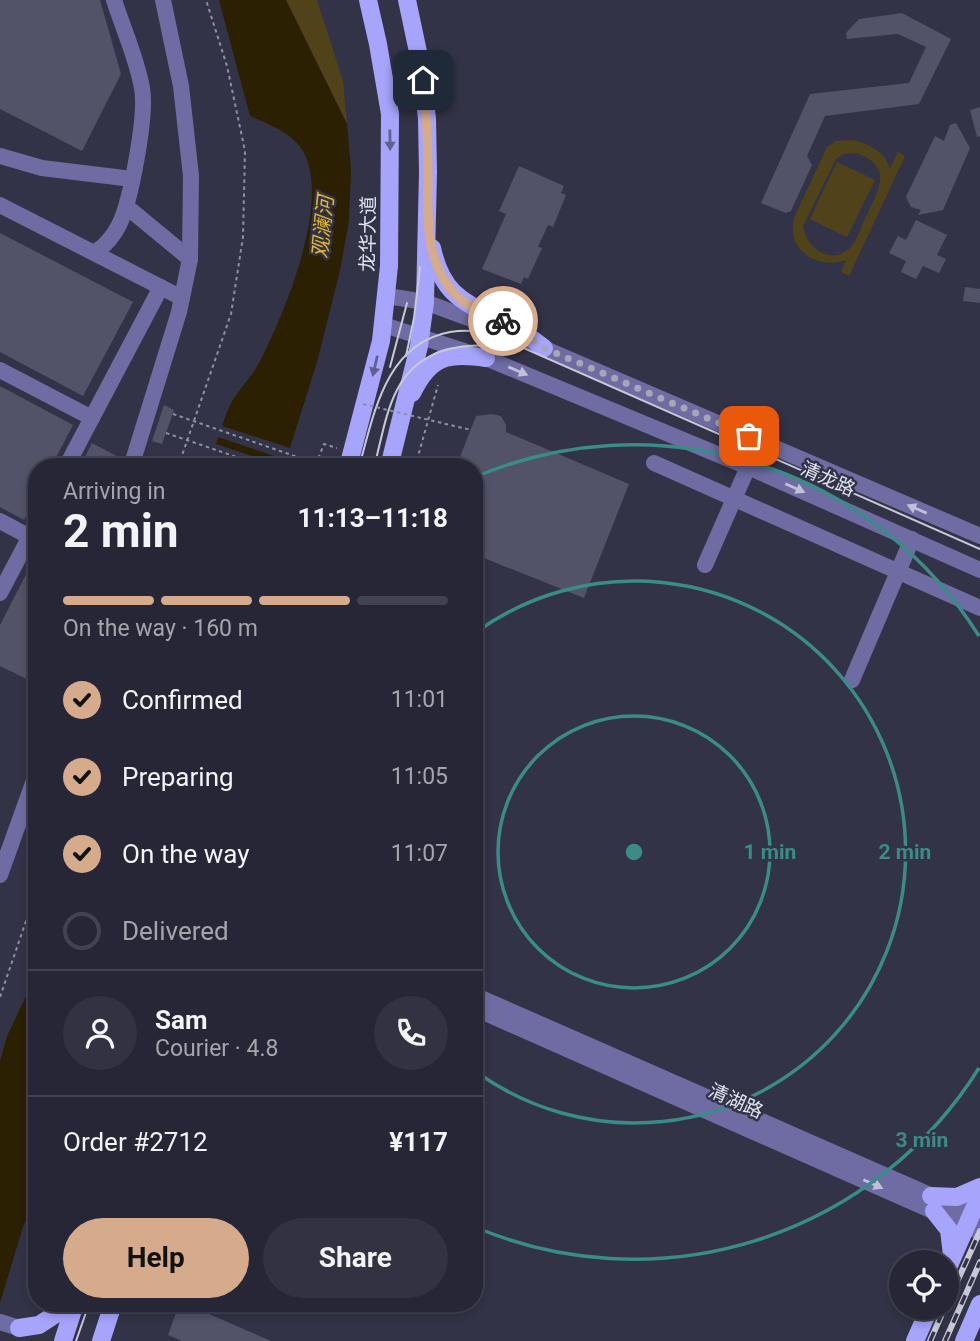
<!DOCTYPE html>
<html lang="en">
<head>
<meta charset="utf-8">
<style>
  :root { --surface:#262636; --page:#323242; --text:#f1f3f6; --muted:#a4a5ad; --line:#424351; --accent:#d6ab8b }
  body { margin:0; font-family:Roboto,"Noto Sans SC",sans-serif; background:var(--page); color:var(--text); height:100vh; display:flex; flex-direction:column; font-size:26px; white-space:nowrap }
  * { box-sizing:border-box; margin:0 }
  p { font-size:23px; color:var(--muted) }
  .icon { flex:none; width:38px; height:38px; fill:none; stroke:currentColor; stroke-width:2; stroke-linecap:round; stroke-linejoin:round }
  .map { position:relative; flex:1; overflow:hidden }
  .details { position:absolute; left:28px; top:458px; width:455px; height:854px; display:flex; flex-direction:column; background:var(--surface); border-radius:28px; box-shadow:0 4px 10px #0003,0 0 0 2px var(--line) }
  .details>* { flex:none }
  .buttons { position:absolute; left:889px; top:1250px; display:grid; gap:14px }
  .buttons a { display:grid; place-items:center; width:70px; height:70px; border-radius:50%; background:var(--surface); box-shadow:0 4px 10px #0003,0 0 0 2px var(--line); font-size:35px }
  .pin { position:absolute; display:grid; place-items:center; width:60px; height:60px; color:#fff; margin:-30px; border-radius:14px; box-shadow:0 4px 10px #0006 }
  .courier { position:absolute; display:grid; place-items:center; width:70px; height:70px; margin:-35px; border:5px solid #d6ab8b; border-radius:50%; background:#fff; color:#222; box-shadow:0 2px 9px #0007 }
  .headline em { font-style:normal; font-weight:700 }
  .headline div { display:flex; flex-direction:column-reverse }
  .headline { display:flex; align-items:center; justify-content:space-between; height:119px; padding:0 35px }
  h1 { font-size:46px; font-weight:700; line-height:52px }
  .bar { display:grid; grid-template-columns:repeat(4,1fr); gap:10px 7px; align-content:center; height:84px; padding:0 35px }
  .bar i { height:9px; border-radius:5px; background:var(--line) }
  .bar .current { background:var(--accent) }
  .bar p { grid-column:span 4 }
  .line { display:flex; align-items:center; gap:18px; padding:0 35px; border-top:2px solid var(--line) }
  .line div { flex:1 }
  .round { display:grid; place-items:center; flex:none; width:74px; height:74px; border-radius:37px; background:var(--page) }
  ol { padding:0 35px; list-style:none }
  li { display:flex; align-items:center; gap:21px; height:77px }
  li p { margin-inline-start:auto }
  li .icon { padding:7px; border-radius:50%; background:var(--accent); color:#111; stroke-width:4 }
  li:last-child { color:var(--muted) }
  li i { width:38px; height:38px; border:4px solid var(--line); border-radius:50% }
  .action { display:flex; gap:14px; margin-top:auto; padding:14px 35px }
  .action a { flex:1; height:80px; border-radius:42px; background:var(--accent); color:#111; font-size:28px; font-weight:700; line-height:80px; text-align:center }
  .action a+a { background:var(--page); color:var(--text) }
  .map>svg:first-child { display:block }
</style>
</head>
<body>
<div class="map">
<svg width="980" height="1341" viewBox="0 0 980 1341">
  <rect width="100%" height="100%" fill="#333348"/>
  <g fill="#514319" fill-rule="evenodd">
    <path d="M 286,0 L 317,0 L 343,81 L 347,124 Z"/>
    <path d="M 855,140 C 871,146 886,152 890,169 L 898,152 L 905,156 L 849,276 L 841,272 L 846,260 C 817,270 786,250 794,218 L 827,147 L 836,141 ZM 857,153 C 895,168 878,190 865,219 C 861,227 857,241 850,248 C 831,266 806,248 803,226 L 836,159 L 843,154 Z"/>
    <path d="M 837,162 L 875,180 L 847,237 L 810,219 Z"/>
  </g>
  <g fill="#2b2001">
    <path d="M 219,0 L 286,0 L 347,124 L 351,170 L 349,221 L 340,270 L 317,362 L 284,467 L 197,467 L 206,462 L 212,455 C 218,439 223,421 230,405 C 236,392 253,376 260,361 C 284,315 338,187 297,143 C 285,130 265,123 250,116 Z"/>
    <path d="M 37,973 L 37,1197 L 23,1227 L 0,1303 L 0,1061 L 7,1036 Z"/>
  </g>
  <g fill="#333348">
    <path d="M 219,425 L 293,449 L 289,461 L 215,436 Z"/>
    <path d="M 213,443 L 285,467 L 245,467 L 208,455 Z"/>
  </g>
  <g fill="#525268">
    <path d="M 0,0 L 100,0 L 121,74 L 82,151 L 0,109 Z"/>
    <path d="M 902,13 L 951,39 L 919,104 L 825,116 L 807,156 L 812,165 L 791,211 L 786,213 L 761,203 L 810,94 L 909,83 L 926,47 L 898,34 L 847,39 L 846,33 L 859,19 Z"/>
    <path d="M 980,107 L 980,136 L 977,137 L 970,110 Z"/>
    <path d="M 956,123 L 970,148 L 943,210 L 918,215 L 921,210 L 911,207 L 906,197 L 935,136 L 944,141 L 950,125 Z"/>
    <path d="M 519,166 L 564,186 L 561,193 L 566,195 L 553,227 L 548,225 L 538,247 L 542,248 L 528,279 L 524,277 L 521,284 L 482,269 L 506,214 L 499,211 Z"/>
    <path d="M 916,220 L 947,235 L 937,255 L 946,259 L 939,273 L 923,266 L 916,279 L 901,272 L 906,261 L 889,253 L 898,236 L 906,240 Z"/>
    <path d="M 0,233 L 133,302 L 83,396 L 0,352 Z"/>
    <path d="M 965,287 L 980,289 L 980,303 L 963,301 Z"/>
    <path d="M 0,386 L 73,425 L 51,467 L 37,467 L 37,496 L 24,520 L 0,507 Z"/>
    <path d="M 164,405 L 174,410 L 162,444 L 152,441 Z"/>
    <path d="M 492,414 L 501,416 L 506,425 L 506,432 L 629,484 L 584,598 L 474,554 L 474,467 L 456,467 L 476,416 Z"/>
    <path d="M 92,443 L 122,459 L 121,467 L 80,467 Z"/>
    <path d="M 37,553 L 37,684 L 0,666 L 0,625 Z"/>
    <path d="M 179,1304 L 210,1304 L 207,1313 L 271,1341 L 182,1341 L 168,1335 Z"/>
  </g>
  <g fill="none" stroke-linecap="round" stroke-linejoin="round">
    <g stroke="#8f8fa0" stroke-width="2" stroke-dasharray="3.5 3.5" stroke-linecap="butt">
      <path d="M 309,461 L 316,464 L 324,444 L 337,448"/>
      <path d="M 178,467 L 231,314 L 243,237 L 245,151 L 227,66 L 206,0"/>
      <path d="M 415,467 L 438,385"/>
      <path d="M 0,997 L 37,889"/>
    </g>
    <g stroke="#6e6ca2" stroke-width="16">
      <path d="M 0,156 L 42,168 L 132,179"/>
      <path d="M 0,205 L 182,298"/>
      <path d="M 127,207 L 190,259"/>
      <path d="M 94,253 C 105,246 113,237 119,225 C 131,201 147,114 142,88 C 137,59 123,28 114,0"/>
      <path d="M 387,296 L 425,302 L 506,332 L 980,536"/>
      <path d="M 384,325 L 486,358 L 748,467 L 980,570"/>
      <path d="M 0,370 L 92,418"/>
      <path d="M 654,463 L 980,608"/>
      <path d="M 66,467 L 161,287"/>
      <path d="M 131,467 L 179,312 L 190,259 L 191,176 L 181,86 L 163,0"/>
      <path d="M 0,521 L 30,537"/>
      <path d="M 705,565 L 748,467"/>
      <path d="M 0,593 L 37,523"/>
      <path d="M 852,680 L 912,539"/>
      <path d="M 0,875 L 37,772"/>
      <path d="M 474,995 L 980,1217"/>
      <path d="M 474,1008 L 980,1232"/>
      <path d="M 0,1322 L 19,1328"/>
    </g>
    <g stroke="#a7a4fc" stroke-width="18">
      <path d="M 432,248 C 443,299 468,303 508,324 C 521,330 532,339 544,348"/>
      <path d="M 412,393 C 430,356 448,352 486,358"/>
      <path d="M 348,467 L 381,341 L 389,266 L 390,114 L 378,44 L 368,0"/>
      <path d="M 389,467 L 419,346 L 425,302 L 428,172 L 427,119 L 421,66 L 407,0"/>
      <path d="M 931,1196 L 957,1197 L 980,1187"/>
      <path d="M 934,1211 L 949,1230 L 952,1255"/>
      <path d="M 947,1270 L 980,1195"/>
      <path d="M 19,1328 L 39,1325 L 71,1304"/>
      <path d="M 63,1341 L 75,1304"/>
      <path d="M 101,1341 L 113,1304"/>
      <path d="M 915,1341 L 930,1307"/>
      <path d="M 964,1341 L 980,1304"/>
    </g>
    <g stroke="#c8c9d7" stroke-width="2">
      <path d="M 406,356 L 414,318 L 420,267"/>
      <path d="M 390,367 L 407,303"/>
      <path d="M 359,467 C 374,414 385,344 450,332 C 469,329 486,331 503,339 L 980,549"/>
      <path d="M 374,467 C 381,442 385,413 397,390 C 419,346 474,337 515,353"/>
      <path d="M 76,1341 L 89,1304"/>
    </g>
    <defs>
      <g id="rail">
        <path d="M 947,1304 L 980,1231"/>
        <path d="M 930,1341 L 945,1307"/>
        <path d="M 945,1341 L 980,1262"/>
      </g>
    </defs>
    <use href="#rail" stroke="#c8c9d7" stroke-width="6"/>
    <use href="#rail" stroke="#333348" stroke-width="3.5" stroke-dasharray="10" stroke-linecap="butt"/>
    <g stroke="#8f8fa0" stroke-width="2" stroke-dasharray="3.5 3.5" stroke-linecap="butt">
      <path d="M 363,404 L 471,430"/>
      <path d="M 173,414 L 309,461"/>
      <path d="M 166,433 L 266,467"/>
    </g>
  </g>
  <defs><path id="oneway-solid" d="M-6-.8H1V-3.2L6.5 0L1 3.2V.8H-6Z" transform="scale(1.75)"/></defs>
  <g fill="#616090">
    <use href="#oneway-solid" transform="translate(390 140) rotate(89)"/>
    <use href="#oneway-solid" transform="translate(375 366) rotate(103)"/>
  </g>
  <g fill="#c0c0d9">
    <use href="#oneway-solid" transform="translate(518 371) rotate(23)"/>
    <use href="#oneway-solid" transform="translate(795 488) rotate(24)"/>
    <use href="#oneway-solid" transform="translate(917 509) rotate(-157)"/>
    <use href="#oneway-solid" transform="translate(873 1184) rotate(24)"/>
  </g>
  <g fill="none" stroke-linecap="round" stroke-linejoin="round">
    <path stroke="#a5a6b6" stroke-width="7" stroke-dasharray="0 12.6" d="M 503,321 L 520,330 L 544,348 L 749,436"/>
    <path stroke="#d6ab8b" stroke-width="9" d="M 423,80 C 426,111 428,141 428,172 C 428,217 423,265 460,299 C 472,309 489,314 503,321"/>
  </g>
  <g fill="none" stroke="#398c88" stroke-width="3.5">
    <circle cx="634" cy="852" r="136"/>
    <path d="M475 633A271 271 0 1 1 475 1071"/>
    <path d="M979 1068A407 407 0 0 1 475 1227M475 477A407 407 0 0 1 979 636"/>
  </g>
  <g text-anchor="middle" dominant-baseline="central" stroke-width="5" stroke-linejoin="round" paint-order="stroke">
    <g font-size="19" fill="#e3e4f1" stroke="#333348">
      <text transform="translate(368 234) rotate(-89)">龙华大道</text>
      <text transform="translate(828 479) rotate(24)">清龙路</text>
      <text transform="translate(736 1101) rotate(24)">清湖路</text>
    </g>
    <g font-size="21" font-style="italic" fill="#e5b829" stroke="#333348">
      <text transform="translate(323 227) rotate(-84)">观澜河</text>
    </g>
  </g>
  <circle cx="634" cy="852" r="10" fill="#398c88" stroke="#333348" stroke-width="3.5"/>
  <g font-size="21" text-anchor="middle" font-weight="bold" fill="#398c88" stroke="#333348" stroke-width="5" stroke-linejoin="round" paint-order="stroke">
    <text x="770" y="859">1 min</text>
    <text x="905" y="859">2 min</text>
    <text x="922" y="1147">3 min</text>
  </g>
</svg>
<div class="buttons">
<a><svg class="icon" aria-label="locate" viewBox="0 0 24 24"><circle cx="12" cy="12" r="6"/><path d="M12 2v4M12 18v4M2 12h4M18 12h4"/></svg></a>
</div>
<div class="pin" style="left:749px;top:436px;background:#ea580c"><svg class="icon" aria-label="bag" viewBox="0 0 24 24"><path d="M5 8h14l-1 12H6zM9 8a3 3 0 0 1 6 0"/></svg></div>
<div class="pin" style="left:423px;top:80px;background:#1f2937"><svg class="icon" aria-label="home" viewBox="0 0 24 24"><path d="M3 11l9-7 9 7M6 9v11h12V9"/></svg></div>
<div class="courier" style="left:503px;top:321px"><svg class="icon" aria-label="bike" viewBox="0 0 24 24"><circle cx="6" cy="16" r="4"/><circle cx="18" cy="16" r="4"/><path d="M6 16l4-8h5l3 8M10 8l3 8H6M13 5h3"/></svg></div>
<section class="details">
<div class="headline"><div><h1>2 min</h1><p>Arriving in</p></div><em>11:13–11:18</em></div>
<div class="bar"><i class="current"></i><i class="current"></i><i class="current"></i><i></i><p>On the way · 160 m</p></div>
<ol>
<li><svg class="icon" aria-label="check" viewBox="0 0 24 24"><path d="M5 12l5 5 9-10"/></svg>Confirmed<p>11:01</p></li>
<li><svg class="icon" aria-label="check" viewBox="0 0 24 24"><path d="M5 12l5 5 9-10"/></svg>Preparing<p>11:05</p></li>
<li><svg class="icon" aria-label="check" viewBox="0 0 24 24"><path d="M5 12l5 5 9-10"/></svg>On the way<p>11:07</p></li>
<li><i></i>Delivered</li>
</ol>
<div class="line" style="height:126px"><a class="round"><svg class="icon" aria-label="person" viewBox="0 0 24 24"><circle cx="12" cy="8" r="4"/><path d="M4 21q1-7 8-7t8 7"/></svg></a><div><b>Sam</b><p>Courier · 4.8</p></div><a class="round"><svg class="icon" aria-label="phone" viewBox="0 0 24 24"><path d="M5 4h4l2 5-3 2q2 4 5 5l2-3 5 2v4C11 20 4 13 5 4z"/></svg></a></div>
<div class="line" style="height:91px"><div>Order #2712</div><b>¥117</b></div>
<div class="action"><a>Help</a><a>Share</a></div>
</section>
</div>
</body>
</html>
